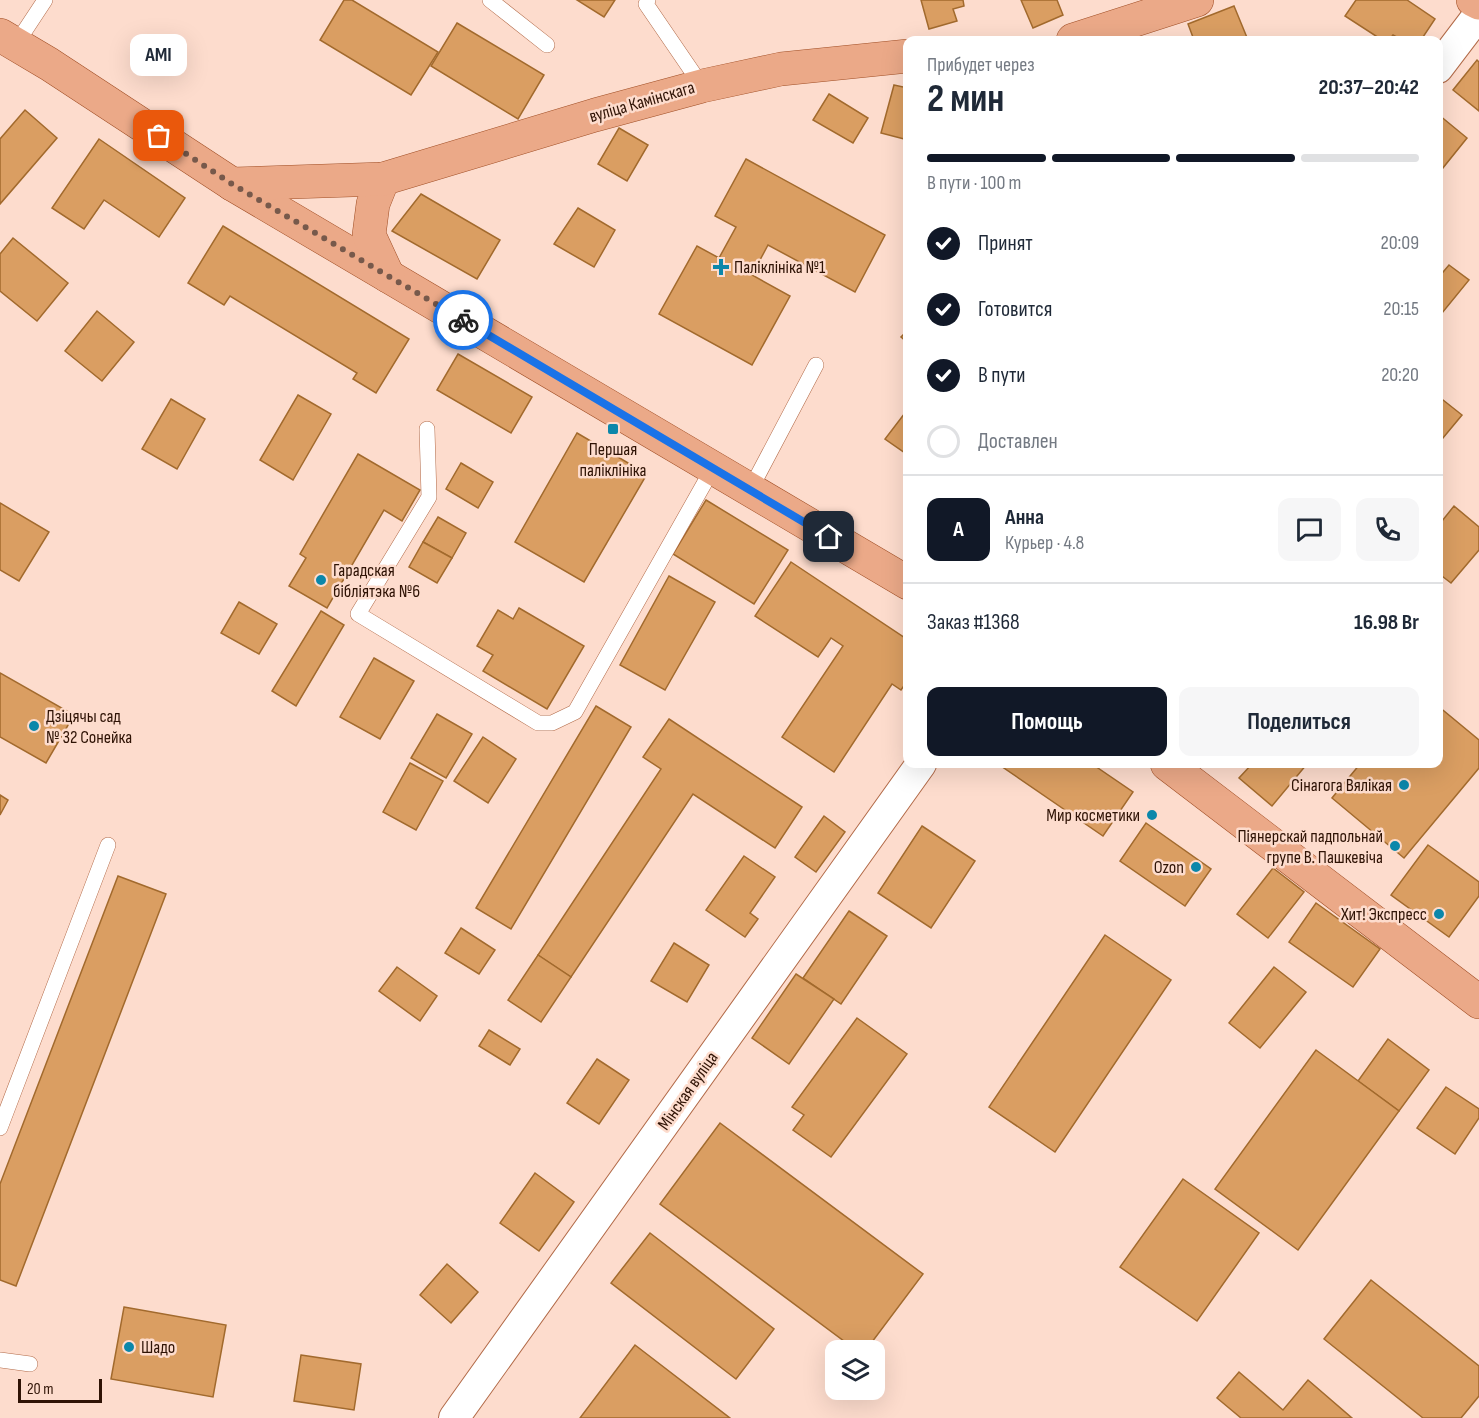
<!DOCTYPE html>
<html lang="ru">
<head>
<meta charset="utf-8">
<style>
  :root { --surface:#fff; --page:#f6f6f7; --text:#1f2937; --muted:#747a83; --line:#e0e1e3; --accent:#111827 }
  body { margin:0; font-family:"Sofia Sans Condensed",sans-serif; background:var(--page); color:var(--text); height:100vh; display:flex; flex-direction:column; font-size:22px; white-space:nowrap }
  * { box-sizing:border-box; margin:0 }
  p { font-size:20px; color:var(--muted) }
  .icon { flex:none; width:33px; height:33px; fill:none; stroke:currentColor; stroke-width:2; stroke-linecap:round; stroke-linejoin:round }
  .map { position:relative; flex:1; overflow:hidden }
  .sheet { position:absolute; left:903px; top:36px; width:540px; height:732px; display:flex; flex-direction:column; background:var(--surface); border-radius:12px; box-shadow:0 6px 24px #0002 }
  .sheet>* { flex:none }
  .buttons { position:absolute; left:825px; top:1340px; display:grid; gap:12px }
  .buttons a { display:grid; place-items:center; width:60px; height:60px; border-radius:12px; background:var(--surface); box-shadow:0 6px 24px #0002; font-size:30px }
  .scale { position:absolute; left:18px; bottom:15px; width:84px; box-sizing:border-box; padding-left:6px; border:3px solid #2f1305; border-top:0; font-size:16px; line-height:21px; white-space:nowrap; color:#2f1305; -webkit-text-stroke:4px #fddccd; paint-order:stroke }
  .pin { position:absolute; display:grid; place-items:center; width:51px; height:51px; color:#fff; margin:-26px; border-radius:12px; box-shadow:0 3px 9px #0006 }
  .courier { position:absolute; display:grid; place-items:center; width:60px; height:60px; margin:-30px; border:4px solid #1a73e8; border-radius:50%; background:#fff; color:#222; box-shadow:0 2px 8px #0007 }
  .bubble { position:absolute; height:42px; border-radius:12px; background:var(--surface); box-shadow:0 6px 24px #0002; font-size:20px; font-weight:700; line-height:42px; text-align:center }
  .head em { font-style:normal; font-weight:700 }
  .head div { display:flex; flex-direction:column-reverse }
  .head { display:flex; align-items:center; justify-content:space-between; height:102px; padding:0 24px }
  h1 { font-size:39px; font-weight:700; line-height:45px }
  .bar { display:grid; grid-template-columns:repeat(4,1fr); gap:9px 6px; align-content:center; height:72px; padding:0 24px }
  .bar i { height:8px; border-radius:4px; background:var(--line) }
  .bar .selected { background:var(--accent) }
  .bar p { grid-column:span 4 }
  .line { display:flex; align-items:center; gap:15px; padding:0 24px; border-top:2px solid var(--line) }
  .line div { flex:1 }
  .round { display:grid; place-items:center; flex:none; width:63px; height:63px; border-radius:12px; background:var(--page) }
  ol { padding:0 24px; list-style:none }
  li { display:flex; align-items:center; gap:18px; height:66px }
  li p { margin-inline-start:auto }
  li .icon { padding:6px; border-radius:50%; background:var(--accent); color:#fff; stroke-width:4 }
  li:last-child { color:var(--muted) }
  li i { width:33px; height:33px; border:3px solid var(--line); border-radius:50% }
  .action { display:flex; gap:12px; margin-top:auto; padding:12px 24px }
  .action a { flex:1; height:69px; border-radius:12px; background:var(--accent); color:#fff; font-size:24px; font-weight:700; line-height:69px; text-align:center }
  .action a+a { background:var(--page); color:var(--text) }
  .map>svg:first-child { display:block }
</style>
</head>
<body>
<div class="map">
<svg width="1479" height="1418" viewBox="0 0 1479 1418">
  <rect width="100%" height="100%" fill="#fddccd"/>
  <g fill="#da9e62" stroke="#a26a2d" stroke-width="1.5">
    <path d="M 344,0 L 352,0 L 438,52 L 411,95 L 320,40 Z"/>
    <path d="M 577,0 L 615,0 L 604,17 Z"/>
    <path d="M 921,0 L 963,0 L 964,6 L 953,9 L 957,21 L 929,29 Z"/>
    <path d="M 1021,0 L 1057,0 L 1063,15 L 1033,28 Z"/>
    <path d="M 1356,0 L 1407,0 L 1435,19 L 1421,40 L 1402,40 L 1393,35 L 1389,40 L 1382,40 L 1345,16 Z"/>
    <path d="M 1234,6 L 1248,40 L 1194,40 L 1188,24 Z"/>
    <path d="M 457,23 L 544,75 L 518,119 L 431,66 Z"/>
    <path d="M 1477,60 L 1479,62 L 1479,111 L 1453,90 Z"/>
    <path d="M 894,85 L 908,88 L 908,140 L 881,133 Z"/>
    <path d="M 829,94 L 868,118 L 853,143 L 813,120 Z"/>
    <path d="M 25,110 L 57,138 L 0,204 L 0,139 Z"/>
    <path d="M 1439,115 L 1467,138 L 1438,174 L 1438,115 Z"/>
    <path d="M 619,128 L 648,145 L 627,181 L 598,164 Z"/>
    <path d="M 99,139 L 185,198 L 159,237 L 104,200 L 84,229 L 52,208 Z"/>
    <path d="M 746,159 L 885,235 L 855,292 L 768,245 L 752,275 L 790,296 L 752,365 L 659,314 L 697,246 L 719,258 L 736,227 L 715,216 Z"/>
    <path d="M 421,194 L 500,240 L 477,279 L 392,231 Z"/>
    <path d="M 578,208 L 615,230 L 594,267 L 554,244 Z"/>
    <path d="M 223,226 L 409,339 L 376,393 L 353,379 L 357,373 L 230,296 L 224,305 L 188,283 Z"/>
    <path d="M 13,238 L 68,283 L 37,321 L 0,291 L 0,254 Z"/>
    <path d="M 1449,265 L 1469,280 L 1438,318 L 1438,278 Z"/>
    <path d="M 97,311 L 134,342 L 102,381 L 65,351 Z"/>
    <path d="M 908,330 L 908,343 L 901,337 Z"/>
    <path d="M 458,354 L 532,397 L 511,433 L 437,390 Z"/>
    <path d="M 298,395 L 331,414 L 293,480 L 260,460 Z"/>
    <path d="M 1438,396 L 1462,415 L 1438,444 Z"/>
    <path d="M 171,399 L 205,419 L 177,469 L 142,449 Z"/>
    <path d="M 908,409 L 908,455 L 885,439 Z"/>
    <path d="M 577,433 L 647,474 L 584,582 L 515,542 Z"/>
    <path d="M 358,454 L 420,490 L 402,521 L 384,510 L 327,608 L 289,586 L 306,558 L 300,554 Z"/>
    <path d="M 461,463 L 493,482 L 478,508 L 446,489 Z"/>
    <path d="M 706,500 L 788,550 L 754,604 L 673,554 Z"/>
    <path d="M 0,503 L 49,532 L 19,581 L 0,570 Z"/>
    <path d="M 1454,506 L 1479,527 L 1479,550 L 1451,583 L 1438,573 L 1438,526 Z"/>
    <path d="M 438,517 L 466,533 L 452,558 L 423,542 Z"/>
    <path d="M 423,542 L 452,558 L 437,583 L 409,567 Z"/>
    <path d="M 791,562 L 908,640 L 908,680 L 901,690 L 892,684 L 834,772 L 782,737 L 843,646 L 831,638 L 818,657 L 755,616 Z"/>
    <path d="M 669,576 L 715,602 L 665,690 L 620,665 Z"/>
    <path d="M 239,602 L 277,624 L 259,654 L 221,633 Z"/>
    <path d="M 519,608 L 584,646 L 547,709 L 483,671 L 493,655 L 477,646 L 498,610 L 513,619 Z"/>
    <path d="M 321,611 L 344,625 L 296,706 L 272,691 Z"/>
    <path d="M 374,658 L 414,681 L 380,739 L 340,717 Z"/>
    <path d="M 0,673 L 74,715 L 46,763 L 0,737 Z"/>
    <path d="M 596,706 L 631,727 L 511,929 L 476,908 Z"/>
    <path d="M 1438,706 L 1479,740 L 1479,768 L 1404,858 L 1332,798 L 1360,764 L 1438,764 Z"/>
    <path d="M 437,714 L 472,734 L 446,778 L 411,758 Z"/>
    <path d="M 669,719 L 802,807 L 775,848 L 693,794 L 571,977 L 538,955 L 661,769 L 643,757 Z"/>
    <path d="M 483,737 L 516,759 L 488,803 L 454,781 Z"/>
    <path d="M 410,763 L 443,781 L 416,830 L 383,812 Z"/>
    <path d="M 998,764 L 1092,764 L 1133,792 L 1103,836 Z"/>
    <path d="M 1252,764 L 1307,764 L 1272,806 L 1239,778 Z"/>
    <path d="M 0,795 L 8,800 L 0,815 Z"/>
    <path d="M 824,816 L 845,832 L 816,872 L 795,857 Z"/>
    <path d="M 1146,823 L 1211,869 L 1185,906 L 1120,861 Z"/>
    <path d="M 922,826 L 975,861 L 931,928 L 878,893 Z"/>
    <path d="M 1428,845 L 1479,882 L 1479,896 L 1449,937 L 1391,895 Z"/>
    <path d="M 744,856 L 775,877 L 750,913 L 758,919 L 745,937 L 706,910 Z"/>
    <path d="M 1273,868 L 1304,892 L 1268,938 L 1237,914 Z"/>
    <path d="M 118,876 L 166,894 L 16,1286 L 0,1280 L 0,1184 Z"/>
    <path d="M 1316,903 L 1380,949 L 1353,987 L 1289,942 Z"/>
    <path d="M 849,911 L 887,936 L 841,1004 L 803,978 Z"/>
    <path d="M 461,928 L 495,950 L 479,974 L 445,953 Z"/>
    <path d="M 1105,935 L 1171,980 L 1055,1152 L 989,1107 Z"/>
    <path d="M 674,943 L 709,965 L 687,1002 L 651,981 Z"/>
    <path d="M 538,955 L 571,977 L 541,1022 L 508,1000 Z"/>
    <path d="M 397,967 L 437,996 L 420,1021 L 379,991 Z"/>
    <path d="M 1274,967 L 1306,992 L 1260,1048 L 1229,1023 Z"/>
    <path d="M 796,974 L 834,999 L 789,1064 L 752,1038 Z"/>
    <path d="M 857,1018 L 907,1054 L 831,1157 L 793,1130 L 804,1115 L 792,1107 Z"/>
    <path d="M 489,1030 L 520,1049 L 510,1065 L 479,1046 Z"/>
    <path d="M 1388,1039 L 1429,1070 L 1399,1111 L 1358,1081 Z"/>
    <path d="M 1316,1050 L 1399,1111 L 1298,1250 L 1215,1189 Z"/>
    <path d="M 597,1059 L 629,1080 L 599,1124 L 567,1103 Z"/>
    <path d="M 1446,1087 L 1479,1109 L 1479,1118 L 1455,1154 L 1417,1128 Z"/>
    <path d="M 720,1123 L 923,1274 L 866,1350 L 856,1350 L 660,1204 Z"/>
    <path d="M 535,1173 L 574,1202 L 539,1251 L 500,1223 Z"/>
    <path d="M 1183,1179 L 1259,1233 L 1197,1321 L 1120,1267 Z"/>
    <path d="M 650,1233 L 774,1329 L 736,1379 L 611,1283 Z"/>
    <path d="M 447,1264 L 478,1292 L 451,1323 L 420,1295 Z"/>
    <path d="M 1371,1280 L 1479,1366 L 1479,1396 L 1461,1418 L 1423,1418 L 1324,1339 Z"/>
    <path d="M 124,1307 L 226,1325 L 213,1397 L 111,1379 Z"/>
    <path d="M 635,1345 L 730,1418 L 580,1418 Z"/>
    <path d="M 301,1355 L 361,1364 L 354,1410 L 294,1401 Z"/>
    <path d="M 1239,1372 L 1283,1410 L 1308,1380 L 1352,1418 L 1241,1418 L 1217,1398 Z"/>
  </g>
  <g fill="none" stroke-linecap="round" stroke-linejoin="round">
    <defs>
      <g id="service">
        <path d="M 490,0 L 547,45"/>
        <path d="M 648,0 L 646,4 L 702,86"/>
        <path d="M 16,44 L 45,0"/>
        <path d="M 427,429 L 429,497 L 358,614 L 538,723 L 552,723 L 575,712 L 713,468"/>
        <path d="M 750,490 L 816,365"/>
        <path d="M 0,1128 L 108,845"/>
        <path d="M 0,1360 L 30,1364"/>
      </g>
      <g id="minor">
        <path d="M 1438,68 L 1479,14"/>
        <path d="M 454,1418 L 921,764"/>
      </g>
      <g id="primary">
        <path d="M 1473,0 L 1479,3"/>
        <path d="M 0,35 L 49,64 L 232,184 L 908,583"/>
        <path d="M 1073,40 L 1197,0"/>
        <path d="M 383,179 L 373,204 L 369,235 L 388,276"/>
        <path d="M 232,184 L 383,179 L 595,115 L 702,86 L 781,69 L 908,56"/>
        <path d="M 1167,764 L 1479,1002"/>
      </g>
    </defs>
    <use href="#service" stroke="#b26a48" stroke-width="16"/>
    <use href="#minor" stroke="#b26a48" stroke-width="32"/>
    <use href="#primary" stroke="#a14f26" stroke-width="34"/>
    <use href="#service" stroke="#fff" stroke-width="15"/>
    <use href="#minor" stroke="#fff" stroke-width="30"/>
    <use href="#primary" stroke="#eba988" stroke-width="33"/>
  </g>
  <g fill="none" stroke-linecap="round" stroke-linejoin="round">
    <path stroke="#77594b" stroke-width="6" stroke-dasharray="0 10.8" d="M 159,136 L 232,184 L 463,320"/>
    <path stroke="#1a73e8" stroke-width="8" d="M 463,320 L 829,537"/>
  </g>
  <g fill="#0b87aa" stroke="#fddccd" stroke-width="2">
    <path d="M718 258h6v6h6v6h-6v6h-6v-6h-6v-6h6z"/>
    <rect x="607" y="423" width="12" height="12" rx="3"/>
    <circle cx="321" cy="580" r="6"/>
    <circle cx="34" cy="726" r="6"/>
    <circle cx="1404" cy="785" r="6"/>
    <circle cx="1152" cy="815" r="6"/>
    <circle cx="1395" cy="846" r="6"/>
    <circle cx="1196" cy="867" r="6"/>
    <circle cx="1439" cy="914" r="6"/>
    <circle cx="129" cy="1347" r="6"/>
  </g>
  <g text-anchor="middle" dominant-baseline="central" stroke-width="5" stroke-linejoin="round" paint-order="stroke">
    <g font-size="18" fill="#2f1305" stroke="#fddccd">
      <text transform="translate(642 102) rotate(-16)">вуліца Камінскага</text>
      <text transform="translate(688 1091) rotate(-55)">Мінская вуліца</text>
    </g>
    <g font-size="18" fill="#2f1305" stroke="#fddccd" text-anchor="end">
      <text x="734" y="267" text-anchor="start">Паліклініка №1</text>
      <text x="613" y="449" text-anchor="middle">Першая<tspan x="613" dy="21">паліклініка</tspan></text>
      <text x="333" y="570" text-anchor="start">Гарадская<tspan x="333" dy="21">бібліятэка №6</tspan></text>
      <text x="46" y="716" text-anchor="start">Дзіцячы сад<tspan x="46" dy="21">№ 32 Сонейка</tspan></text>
      <text x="1392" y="785">Сінагога Вялікая</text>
      <text x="1140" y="815">Мир косметики</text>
      <text x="1383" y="836">Піянерскай падпольнай<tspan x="1383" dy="21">групе В. Пашкевіча</tspan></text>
      <text x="1184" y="867">Ozon</text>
      <text x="1427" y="914">Хит! Экспресс</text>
      <text x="141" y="1347" text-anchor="start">Шадо</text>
    </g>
  </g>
</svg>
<div class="buttons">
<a><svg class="icon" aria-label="layers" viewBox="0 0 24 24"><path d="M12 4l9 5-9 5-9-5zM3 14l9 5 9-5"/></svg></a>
</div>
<div class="scale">20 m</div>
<div class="pin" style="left:159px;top:136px;background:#ea580c"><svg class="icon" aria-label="bag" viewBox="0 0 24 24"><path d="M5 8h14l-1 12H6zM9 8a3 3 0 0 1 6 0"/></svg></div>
<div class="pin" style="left:829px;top:537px;background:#1f2937"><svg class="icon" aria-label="home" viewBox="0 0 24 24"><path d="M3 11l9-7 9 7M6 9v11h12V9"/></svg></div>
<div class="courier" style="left:463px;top:320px"><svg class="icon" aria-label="bike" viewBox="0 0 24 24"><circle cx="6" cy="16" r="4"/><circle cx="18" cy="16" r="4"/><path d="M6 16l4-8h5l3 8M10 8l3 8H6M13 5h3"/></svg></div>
<div class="bubble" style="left:130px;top:34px;width:57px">АМІ</div>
<section class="sheet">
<div class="head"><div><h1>2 мин</h1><p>Прибудет через</p></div><em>20:37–20:42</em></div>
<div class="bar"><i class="selected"></i><i class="selected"></i><i class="selected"></i><i></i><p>В пути · 100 m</p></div>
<ol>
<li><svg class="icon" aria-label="check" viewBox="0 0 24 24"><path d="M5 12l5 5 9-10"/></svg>Принят<p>20:09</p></li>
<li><svg class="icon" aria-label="check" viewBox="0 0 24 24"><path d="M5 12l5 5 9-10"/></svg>Готовится<p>20:15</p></li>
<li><svg class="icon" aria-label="check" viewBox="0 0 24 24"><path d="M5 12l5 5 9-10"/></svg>В пути<p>20:20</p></li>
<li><i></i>Доставлен</li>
</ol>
<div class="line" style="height:108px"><b class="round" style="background:var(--accent);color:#fff">А</b><div><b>Анна</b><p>Курьер · 4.8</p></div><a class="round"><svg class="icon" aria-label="chat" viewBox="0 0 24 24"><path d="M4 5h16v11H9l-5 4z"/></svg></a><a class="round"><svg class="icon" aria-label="phone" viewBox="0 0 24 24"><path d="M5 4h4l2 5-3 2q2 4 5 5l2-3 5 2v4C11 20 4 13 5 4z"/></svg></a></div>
<div class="line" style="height:78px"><div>Заказ #1368</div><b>16.98 Br</b></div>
<div class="action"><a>Помощь</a><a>Поделиться</a></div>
</section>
</div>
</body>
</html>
